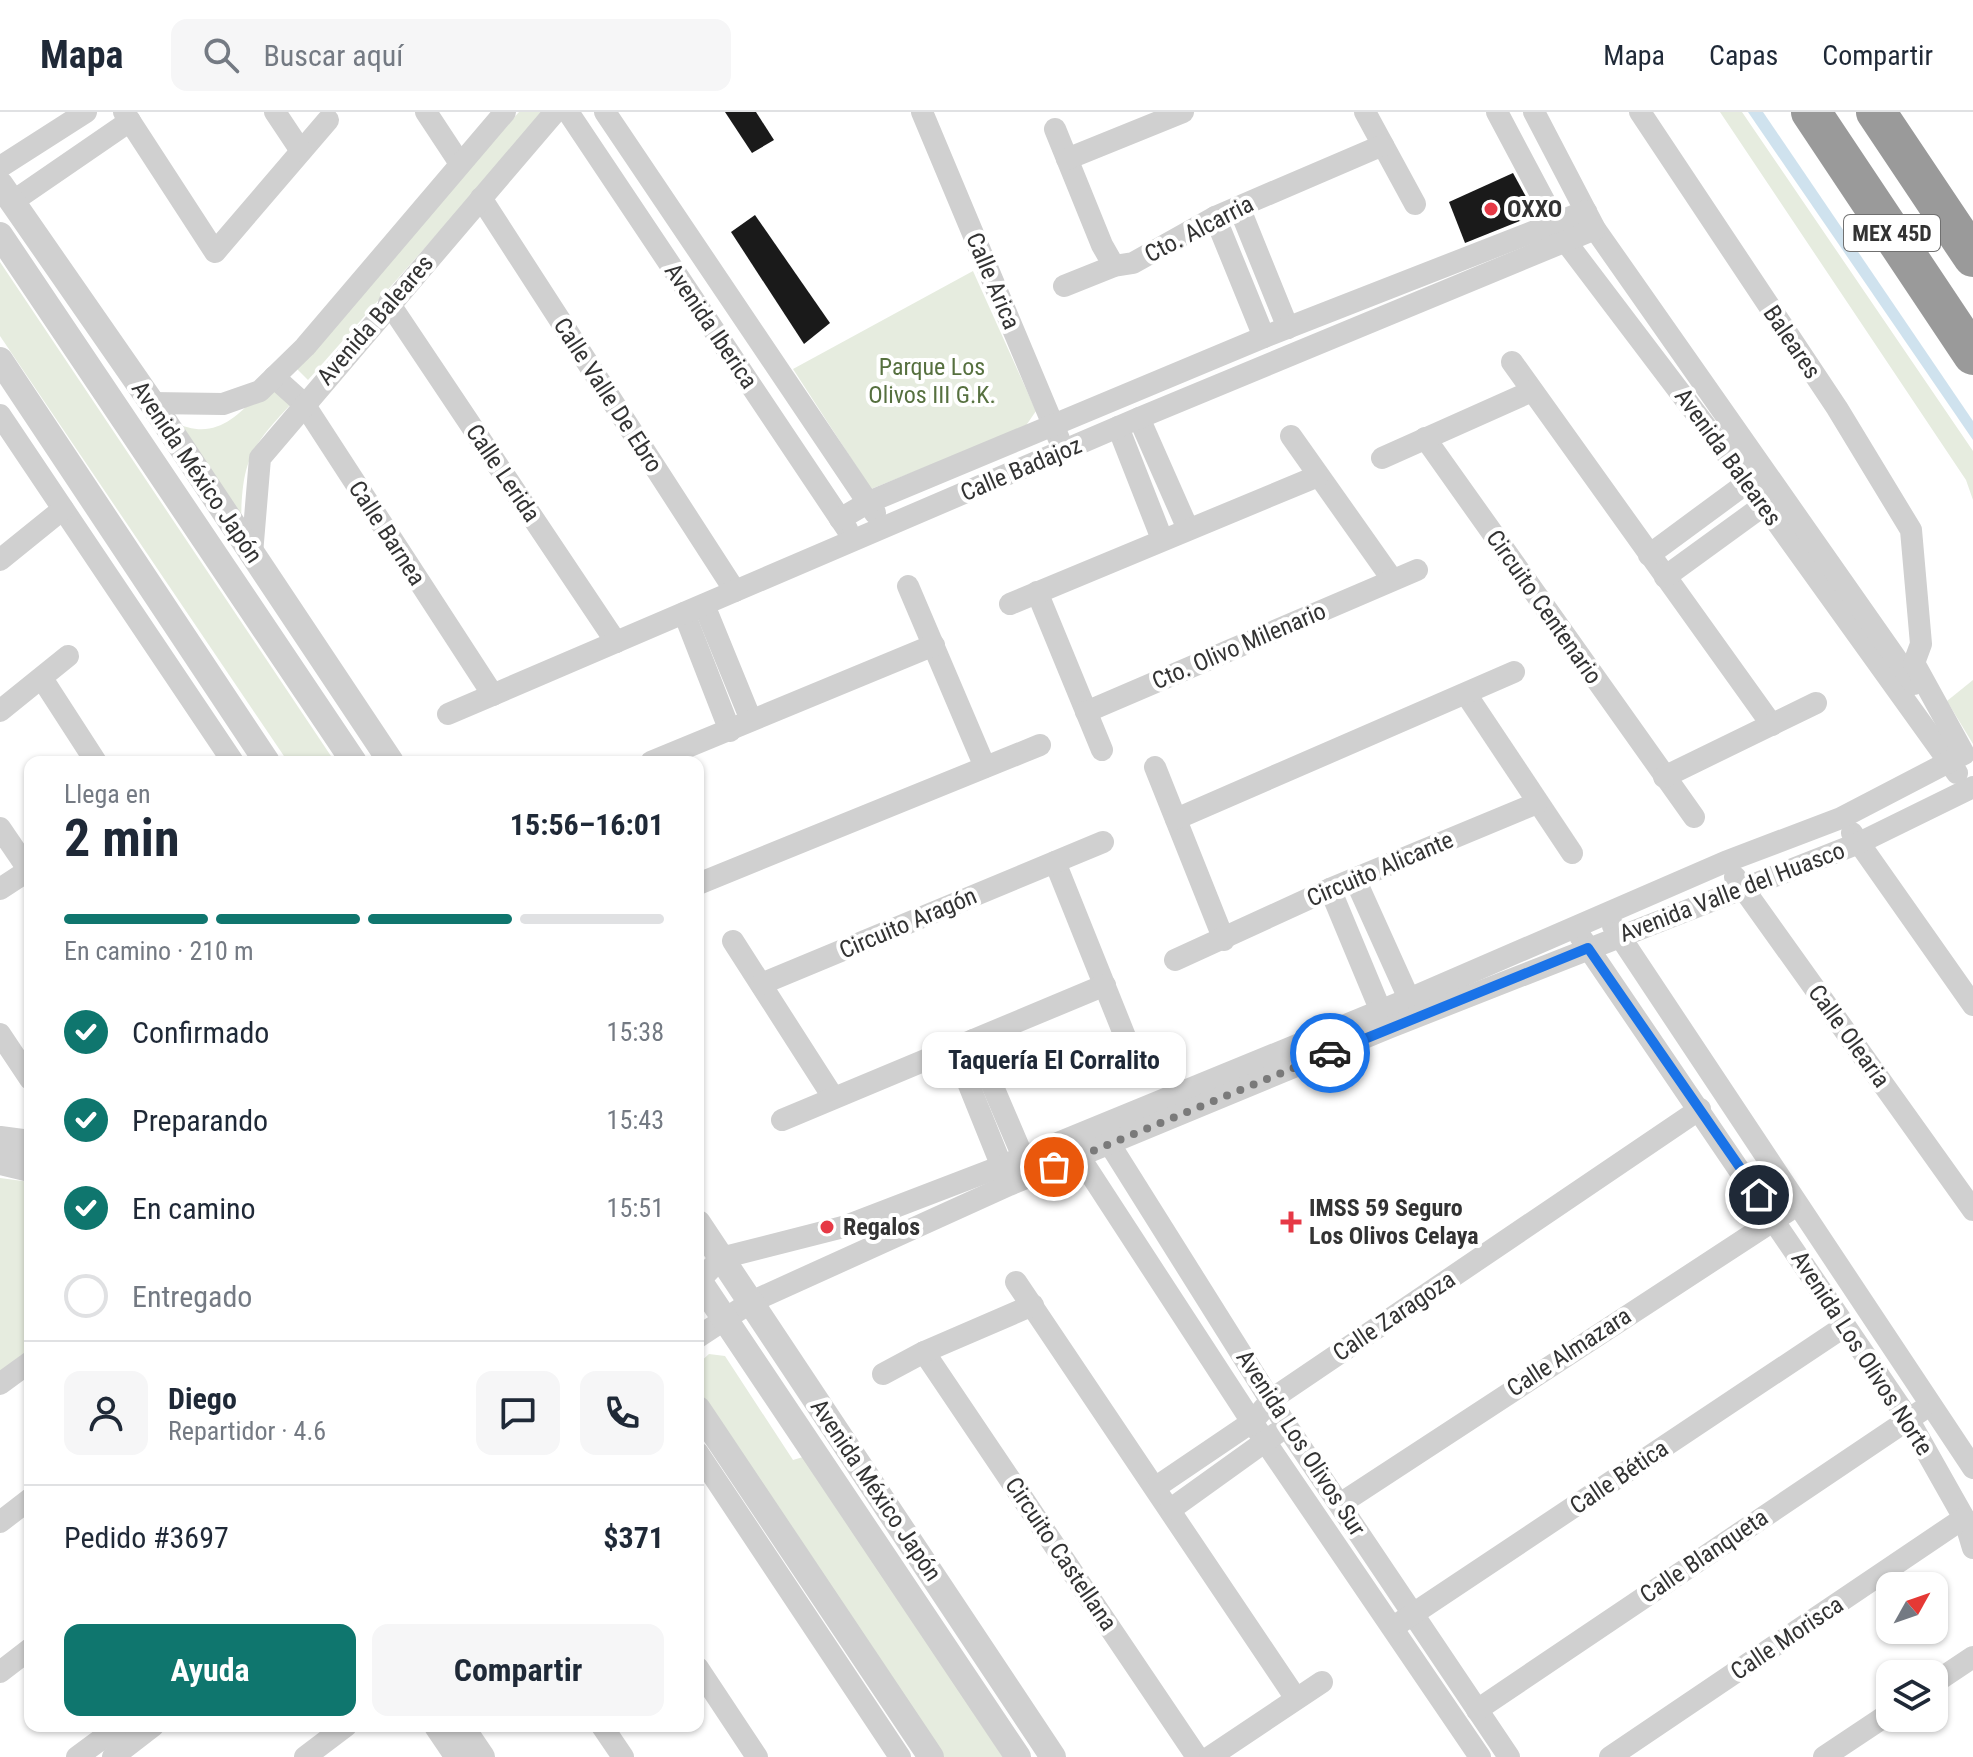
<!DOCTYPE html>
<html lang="es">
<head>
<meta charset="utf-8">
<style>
  :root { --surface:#fff; --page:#f6f6f7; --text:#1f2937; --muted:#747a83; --line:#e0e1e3; --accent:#0f766e }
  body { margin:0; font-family:"Roboto Condensed",sans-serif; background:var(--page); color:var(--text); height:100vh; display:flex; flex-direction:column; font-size:30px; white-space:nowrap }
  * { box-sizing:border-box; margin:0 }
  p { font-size:26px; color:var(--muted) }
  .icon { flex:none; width:44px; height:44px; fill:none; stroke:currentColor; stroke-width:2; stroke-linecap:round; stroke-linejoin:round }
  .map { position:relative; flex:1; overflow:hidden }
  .sheet { position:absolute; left:24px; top:644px; width:680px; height:976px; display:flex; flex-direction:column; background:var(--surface); border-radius:16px; box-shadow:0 2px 6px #0004 }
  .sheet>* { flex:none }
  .needle { width:52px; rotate:50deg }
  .buttons { position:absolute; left:1876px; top:1460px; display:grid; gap:16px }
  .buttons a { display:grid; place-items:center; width:72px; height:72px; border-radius:16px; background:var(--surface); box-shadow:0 2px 6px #0004; font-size:40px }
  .pin { position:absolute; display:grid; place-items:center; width:68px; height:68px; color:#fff; margin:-34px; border:4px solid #fff; border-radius:50%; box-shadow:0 2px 8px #0007 }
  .courier { position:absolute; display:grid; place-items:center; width:80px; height:80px; margin:-40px; border:6px solid #1a73e8; border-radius:50%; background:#fff; color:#222; box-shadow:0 2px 10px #0007 }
  .bubble { position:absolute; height:56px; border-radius:16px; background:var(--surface); box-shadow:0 2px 6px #0004; font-size:26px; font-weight:700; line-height:56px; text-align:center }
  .overview em { font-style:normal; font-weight:700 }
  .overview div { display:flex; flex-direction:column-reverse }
  .overview { display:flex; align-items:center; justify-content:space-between; height:136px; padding:0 40px }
  h1 { font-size:52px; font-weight:700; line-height:60px }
  .bar { display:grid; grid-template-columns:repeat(4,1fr); gap:12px 8px; align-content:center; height:96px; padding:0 40px }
  .bar i { height:10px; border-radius:6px; background:var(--line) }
  .bar .active { background:var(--accent) }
  .bar p { grid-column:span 4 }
  .line { display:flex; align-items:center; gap:20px; padding:0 40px; border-top:2px solid var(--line) }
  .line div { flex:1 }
  .round { display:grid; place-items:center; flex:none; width:84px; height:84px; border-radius:16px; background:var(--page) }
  ol { padding:0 40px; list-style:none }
  li { display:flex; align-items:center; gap:24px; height:88px }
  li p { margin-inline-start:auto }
  li .icon { padding:8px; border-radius:50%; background:var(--accent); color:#fff; stroke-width:4 }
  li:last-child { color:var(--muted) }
  li i { width:44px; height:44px; border:4px solid var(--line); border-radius:50% }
  .action { display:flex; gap:16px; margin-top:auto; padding:16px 40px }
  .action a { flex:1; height:92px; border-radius:16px; background:var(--accent); color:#fff; font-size:32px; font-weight:700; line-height:92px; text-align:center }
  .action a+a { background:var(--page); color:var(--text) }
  header { display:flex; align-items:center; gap:48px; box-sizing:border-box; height:112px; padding:0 40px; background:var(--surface); border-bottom:2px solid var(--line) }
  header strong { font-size:38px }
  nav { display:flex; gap:44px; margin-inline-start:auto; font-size:28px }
  .search { width:560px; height:72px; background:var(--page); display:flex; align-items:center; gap:20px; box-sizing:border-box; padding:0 28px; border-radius:16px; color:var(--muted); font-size:30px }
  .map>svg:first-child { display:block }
</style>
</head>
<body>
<header>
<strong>Mapa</strong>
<div class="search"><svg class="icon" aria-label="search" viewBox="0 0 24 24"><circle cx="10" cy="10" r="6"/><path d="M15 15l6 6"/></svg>Buscar aquí</div>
<nav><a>Mapa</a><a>Capas</a><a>Compartir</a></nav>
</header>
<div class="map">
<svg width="1973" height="1645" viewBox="0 0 1973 1645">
  <rect width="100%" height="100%" fill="#fff"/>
  <g fill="#e6ecdf">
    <path d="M 519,0 L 545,0 L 308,268 L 295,255 Z"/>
    <path d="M 1720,0 L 1742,0 L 1973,339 L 1973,388 L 1966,368 Z"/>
    <path d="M 0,150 L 335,650 L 288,650 L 0,224 Z"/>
    <path d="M 973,159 L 1036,299 L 1025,315 L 871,377 L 793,257 Z"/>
    <path d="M 270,271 L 292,291 C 249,337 242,348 241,412 L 172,309 C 218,333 240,300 270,271 Z"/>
    <path d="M 1973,568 L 1973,632 L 1947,589 Z"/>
    <path d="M 0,1066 L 30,1070 L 30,1243 L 0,1266 Z"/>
    <path d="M 709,1242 L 725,1244 L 793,1348 L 803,1345 L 1003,1645 L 944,1645 L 698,1280 L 698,1252 Z"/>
  </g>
  <path fill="#cfe2ee" d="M 1748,0 L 1763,0 L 1973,309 L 1973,328 Z"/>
  <g fill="#1a1a1a">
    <path d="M 725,0 L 756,0 L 774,28 L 752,41 Z"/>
    <path d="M 1513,61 L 1530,92 L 1532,104 L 1465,131 L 1449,90 Z"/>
    <path d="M 755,103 L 830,211 L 804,232 L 731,120 Z"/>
  </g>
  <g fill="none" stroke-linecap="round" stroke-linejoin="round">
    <g stroke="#d0d0d0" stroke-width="22">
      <path d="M 124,0 L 215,140 L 328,8"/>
      <path d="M 275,0 L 301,39"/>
      <path d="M 426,0 L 459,50"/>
      <path d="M 568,0 L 847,417"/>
      <path d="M 605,0 L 875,401"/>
      <path d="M 922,0 L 1059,327"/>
      <path d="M 1365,0 L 1415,92"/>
      <path d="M 1497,0 L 1566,130 L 1748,370 L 1957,661"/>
      <path d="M 1534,0 L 1595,117 L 1914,572"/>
      <path d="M 1055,17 L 1102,133 L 1114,154"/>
      <path d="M 1067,47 L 1183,0"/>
      <path d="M 0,55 L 86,0"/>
      <path d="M 481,86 L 735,479"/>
      <path d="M 12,90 L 130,9"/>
      <path d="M 1239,95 L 1288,216"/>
      <path d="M 1215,105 L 1264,225"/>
      <path d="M 1064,174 L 1114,154 L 1133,151 L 1215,105 L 1383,33"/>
      <path d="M 389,191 L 616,530"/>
      <path d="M 1512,250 L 1772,613"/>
      <path d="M 274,265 L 304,292 L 493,583"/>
      <path d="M 152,291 L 223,292 L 260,279 L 305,235 L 505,0"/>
      <path d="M 0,303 L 233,650"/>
      <path d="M 1139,306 L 1188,417"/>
      <path d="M 1118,315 L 1162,427"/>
      <path d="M 1291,324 L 1392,467"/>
      <path d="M 1425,326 L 1694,705"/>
      <path d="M 1382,346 L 1532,279"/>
      <path d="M 840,407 L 869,390 L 1264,225 L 1586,99"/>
      <path d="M 252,442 L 260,346 L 555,0"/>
      <path d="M 1649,443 L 1748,370"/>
      <path d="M 0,448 L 63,397"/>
      <path d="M 1665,465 L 1764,393"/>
      <path d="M 908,474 L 985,655"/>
      <path d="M 1037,480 L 1102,638"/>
      <path d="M 1010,492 L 1318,364"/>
      <path d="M 704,493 L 751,608"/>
      <path d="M 684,501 L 730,619"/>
      <path d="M 43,568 L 96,650"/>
      <path d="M 1466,582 L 1572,741"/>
      <path d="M 0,599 L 68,544"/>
      <path d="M 1086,600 L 1417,458"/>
      <path d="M 448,602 L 1139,306 L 1595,117"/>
      <path d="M 651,650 L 934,533"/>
      <path d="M 1155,655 L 1224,828"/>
      <path d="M 1664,665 L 1816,591"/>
      <path d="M 1176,707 L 1514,560"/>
      <path d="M 0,716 L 30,760"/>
      <path d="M 1852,721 L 1973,893"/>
      <path d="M 1055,750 L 1126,927"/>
      <path d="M 1735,765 L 1973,1098"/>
      <path d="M 1355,767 L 1415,900"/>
      <path d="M 698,772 L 1040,633"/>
      <path d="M 0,777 L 29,758"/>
      <path d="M 1330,777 L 1385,909"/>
      <path d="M 1613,814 L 1973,1356"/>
      <path d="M 1580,824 L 1907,1305 L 1964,1406 L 1973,1436"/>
      <path d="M 733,829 L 833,985"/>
      <path d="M 1175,848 L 1330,777 L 1537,691"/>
      <path d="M 761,872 L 1103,730"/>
      <path d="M 0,922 L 30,967"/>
      <path d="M 973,928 L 1029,1059"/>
      <path d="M 954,936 L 1006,1065"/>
      <path d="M 782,1008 L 1105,873"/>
      <path d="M 1104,1023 L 1286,1313 L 1509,1645"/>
      <path d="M 1073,1035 L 1252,1310 L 1480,1645"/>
      <path d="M 698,1170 L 721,1146 L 843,1115 L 1002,1054 L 1409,887 L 1725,750 L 1841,706 L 1964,642 L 1914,551 L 1921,532 L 1911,418 L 1837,296 L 1640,0"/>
      <path d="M 1016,1170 L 1295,1585"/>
      <path d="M 698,1225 L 751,1190 L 1009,1073 L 1388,916 L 1859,731 L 1973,675"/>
      <path d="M 924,1240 L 1197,1645"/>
      <path d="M 883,1262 L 924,1240 L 1033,1193"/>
      <path d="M 0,1272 L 30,1250"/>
      <path d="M 698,1341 L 900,1645"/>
      <path d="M 1156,1375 L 1252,1310 L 1272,1287 L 1700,997"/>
      <path d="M 1340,1392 L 1788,1099"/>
      <path d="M 1171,1397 L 1277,1321"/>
      <path d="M 0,1410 L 30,1387"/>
      <path d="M 1401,1510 L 1845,1214"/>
      <path d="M 698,1556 L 757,1645"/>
      <path d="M 0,1560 L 30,1537"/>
      <path d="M 1934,1571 L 1973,1545"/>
      <path d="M 1477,1598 L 1921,1299"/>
      <path d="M 602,1614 L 623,1645"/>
      <path d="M 77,1645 L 119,1614"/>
      <path d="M 113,1645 L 153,1614"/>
      <path d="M 305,1645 L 346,1614"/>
      <path d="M 1210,1645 L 1322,1570"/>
      <path d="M 1610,1645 L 1964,1406"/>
      <path d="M 1824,1645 L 1890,1601"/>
    </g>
    <g stroke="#d0d0d0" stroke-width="26">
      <path d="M 0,72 L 152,291 L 391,650"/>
      <path d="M 0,123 L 354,650"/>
      <path d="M 0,248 L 267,650"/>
      <path d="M 0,1027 L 30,1031"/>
      <path d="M 0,1050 L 30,1057"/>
      <path d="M 698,1111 L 1053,1645"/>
      <path d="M 698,1167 L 1018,1645"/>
      <path d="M 698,1297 L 931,1645"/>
      <path d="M 437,1614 L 458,1645"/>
      <path d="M 461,1614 L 482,1645"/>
    </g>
    <g stroke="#9a9a9a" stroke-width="40">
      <path d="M 1811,0 L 1973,243"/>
      <path d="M 1876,0 L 1973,145"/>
    </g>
  </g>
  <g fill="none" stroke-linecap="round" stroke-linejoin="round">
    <path stroke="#7a7a7a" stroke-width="8" stroke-dasharray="0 14.4" d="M 1054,1055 L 1330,941"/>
    <path stroke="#1a73e8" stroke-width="10" d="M 1330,941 L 1588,836 L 1759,1083"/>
  </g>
  <g fill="#e63946" stroke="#fff" stroke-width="3">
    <circle cx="1491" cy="97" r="8"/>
    <path d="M1287 1098h8v8h8v8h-8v8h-8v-8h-8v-8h8z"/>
    <circle cx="827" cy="1115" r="8"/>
  </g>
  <g text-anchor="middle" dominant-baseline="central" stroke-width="8" stroke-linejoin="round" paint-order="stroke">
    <rect fill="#fff" stroke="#707070" stroke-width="2" x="1844" y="103" width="96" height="36" rx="6"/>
    <g font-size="22" font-weight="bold" fill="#333">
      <text x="1892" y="121">MEX 45D</text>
    </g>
    <g font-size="24" font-weight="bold" fill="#333" stroke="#fff" text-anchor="start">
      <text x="1507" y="97">OXXO</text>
      <text x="1309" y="1096">IMSS 59 Seguro<tspan x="1309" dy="28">Los Olivos Celaya</tspan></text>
      <text x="843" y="1115">Regalos</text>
    </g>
    <g font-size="24" fill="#333" stroke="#fff">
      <text transform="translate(1199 117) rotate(-27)">Cto. Alcarria</text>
      <text transform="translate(993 169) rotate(67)">Calle Arica</text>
      <text transform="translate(375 208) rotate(-49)">Avenida Baleares</text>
      <text transform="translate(711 214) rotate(56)">Avenida Iberica</text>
      <text transform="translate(1792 230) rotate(56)">Baleares</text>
      <text transform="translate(608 283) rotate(57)">Calle Valle De Ebro</text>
      <text transform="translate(1728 345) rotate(54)">Avenida Baleares</text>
      <text transform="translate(1021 357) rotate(-23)">Calle Badajoz</text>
      <text transform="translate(197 360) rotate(56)">Avenida México Japón</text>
      <text transform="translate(503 361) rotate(56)">Calle Lerida</text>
      <text transform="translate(387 421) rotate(57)">Calle Barnea</text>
      <text transform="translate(1544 495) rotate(55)">Circuito Centenario</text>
      <text transform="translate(1239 534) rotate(-23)">Cto. Olivo Milenario</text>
      <text transform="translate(1380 757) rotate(-23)">Circuito Alicante</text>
      <text transform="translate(1732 780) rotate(-21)">Avenida Valle del Huasco</text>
      <text transform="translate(908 811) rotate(-23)">Circuito Aragón</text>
      <text transform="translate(1849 924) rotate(54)">Calle Olearia</text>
      <text transform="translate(1394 1204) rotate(-34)">Calle Zaragoza</text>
      <text transform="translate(1569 1240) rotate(-33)">Calle Almazara</text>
      <text transform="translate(1862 1241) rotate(57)">Avenida Los Olivos Norte</text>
      <text transform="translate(1301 1331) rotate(57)">Avenida Los Olivos Sur</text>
      <text transform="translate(1619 1365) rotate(-34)">Calle Bética</text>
      <text transform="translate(876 1378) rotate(56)">Avenida México Japón</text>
      <text transform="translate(1061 1442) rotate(56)">Circuito Castellana</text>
      <text transform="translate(1704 1444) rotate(-34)">Calle Blanqueta</text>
      <text transform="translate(1787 1526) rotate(-34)">Calle Morisca</text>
    </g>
    <g font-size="24" fill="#56703f" stroke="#fff">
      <text x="932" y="255">Parque Los<tspan x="932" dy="28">Olivos III G.K.</tspan></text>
    </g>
  </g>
</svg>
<div class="buttons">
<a><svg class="needle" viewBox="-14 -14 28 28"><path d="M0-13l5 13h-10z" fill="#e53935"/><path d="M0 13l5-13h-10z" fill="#747a83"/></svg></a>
<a><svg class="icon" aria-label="layers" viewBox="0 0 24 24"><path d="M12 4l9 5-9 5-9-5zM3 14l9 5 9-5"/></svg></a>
</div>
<div class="pin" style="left:1054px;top:1055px;background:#ea580c"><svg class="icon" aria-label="bag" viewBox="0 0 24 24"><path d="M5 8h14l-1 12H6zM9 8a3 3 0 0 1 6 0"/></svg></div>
<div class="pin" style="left:1759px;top:1083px;background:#1f2937"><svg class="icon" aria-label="home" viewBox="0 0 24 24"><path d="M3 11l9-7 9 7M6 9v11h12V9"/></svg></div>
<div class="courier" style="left:1330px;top:941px"><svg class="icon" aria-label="car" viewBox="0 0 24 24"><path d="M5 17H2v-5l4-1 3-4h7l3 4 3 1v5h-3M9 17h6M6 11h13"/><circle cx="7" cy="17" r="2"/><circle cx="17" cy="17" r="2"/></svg></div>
<div class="bubble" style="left:922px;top:920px;width:264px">Taquería El Corralito</div>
<section class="sheet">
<div class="overview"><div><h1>2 min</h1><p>Llega en</p></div><em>15:56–16:01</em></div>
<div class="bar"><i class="active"></i><i class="active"></i><i class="active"></i><i></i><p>En camino · 210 m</p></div>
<ol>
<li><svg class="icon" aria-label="check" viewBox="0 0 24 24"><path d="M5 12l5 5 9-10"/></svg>Confirmado<p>15:38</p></li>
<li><svg class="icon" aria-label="check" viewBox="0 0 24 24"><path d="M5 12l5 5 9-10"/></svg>Preparando<p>15:43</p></li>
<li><svg class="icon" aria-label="check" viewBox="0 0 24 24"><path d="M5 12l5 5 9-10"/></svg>En camino<p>15:51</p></li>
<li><i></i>Entregado</li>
</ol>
<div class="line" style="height:144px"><a class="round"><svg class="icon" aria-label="person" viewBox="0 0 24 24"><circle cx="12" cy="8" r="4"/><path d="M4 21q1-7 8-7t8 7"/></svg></a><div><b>Diego</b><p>Repartidor · 4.6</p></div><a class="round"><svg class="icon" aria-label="chat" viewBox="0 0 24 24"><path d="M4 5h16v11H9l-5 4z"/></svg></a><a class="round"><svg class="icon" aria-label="phone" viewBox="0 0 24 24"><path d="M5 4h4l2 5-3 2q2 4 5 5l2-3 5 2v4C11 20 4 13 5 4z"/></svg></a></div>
<div class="line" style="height:104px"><div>Pedido #3697</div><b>$371</b></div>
<div class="action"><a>Ayuda</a><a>Compartir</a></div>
</section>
</div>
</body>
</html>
